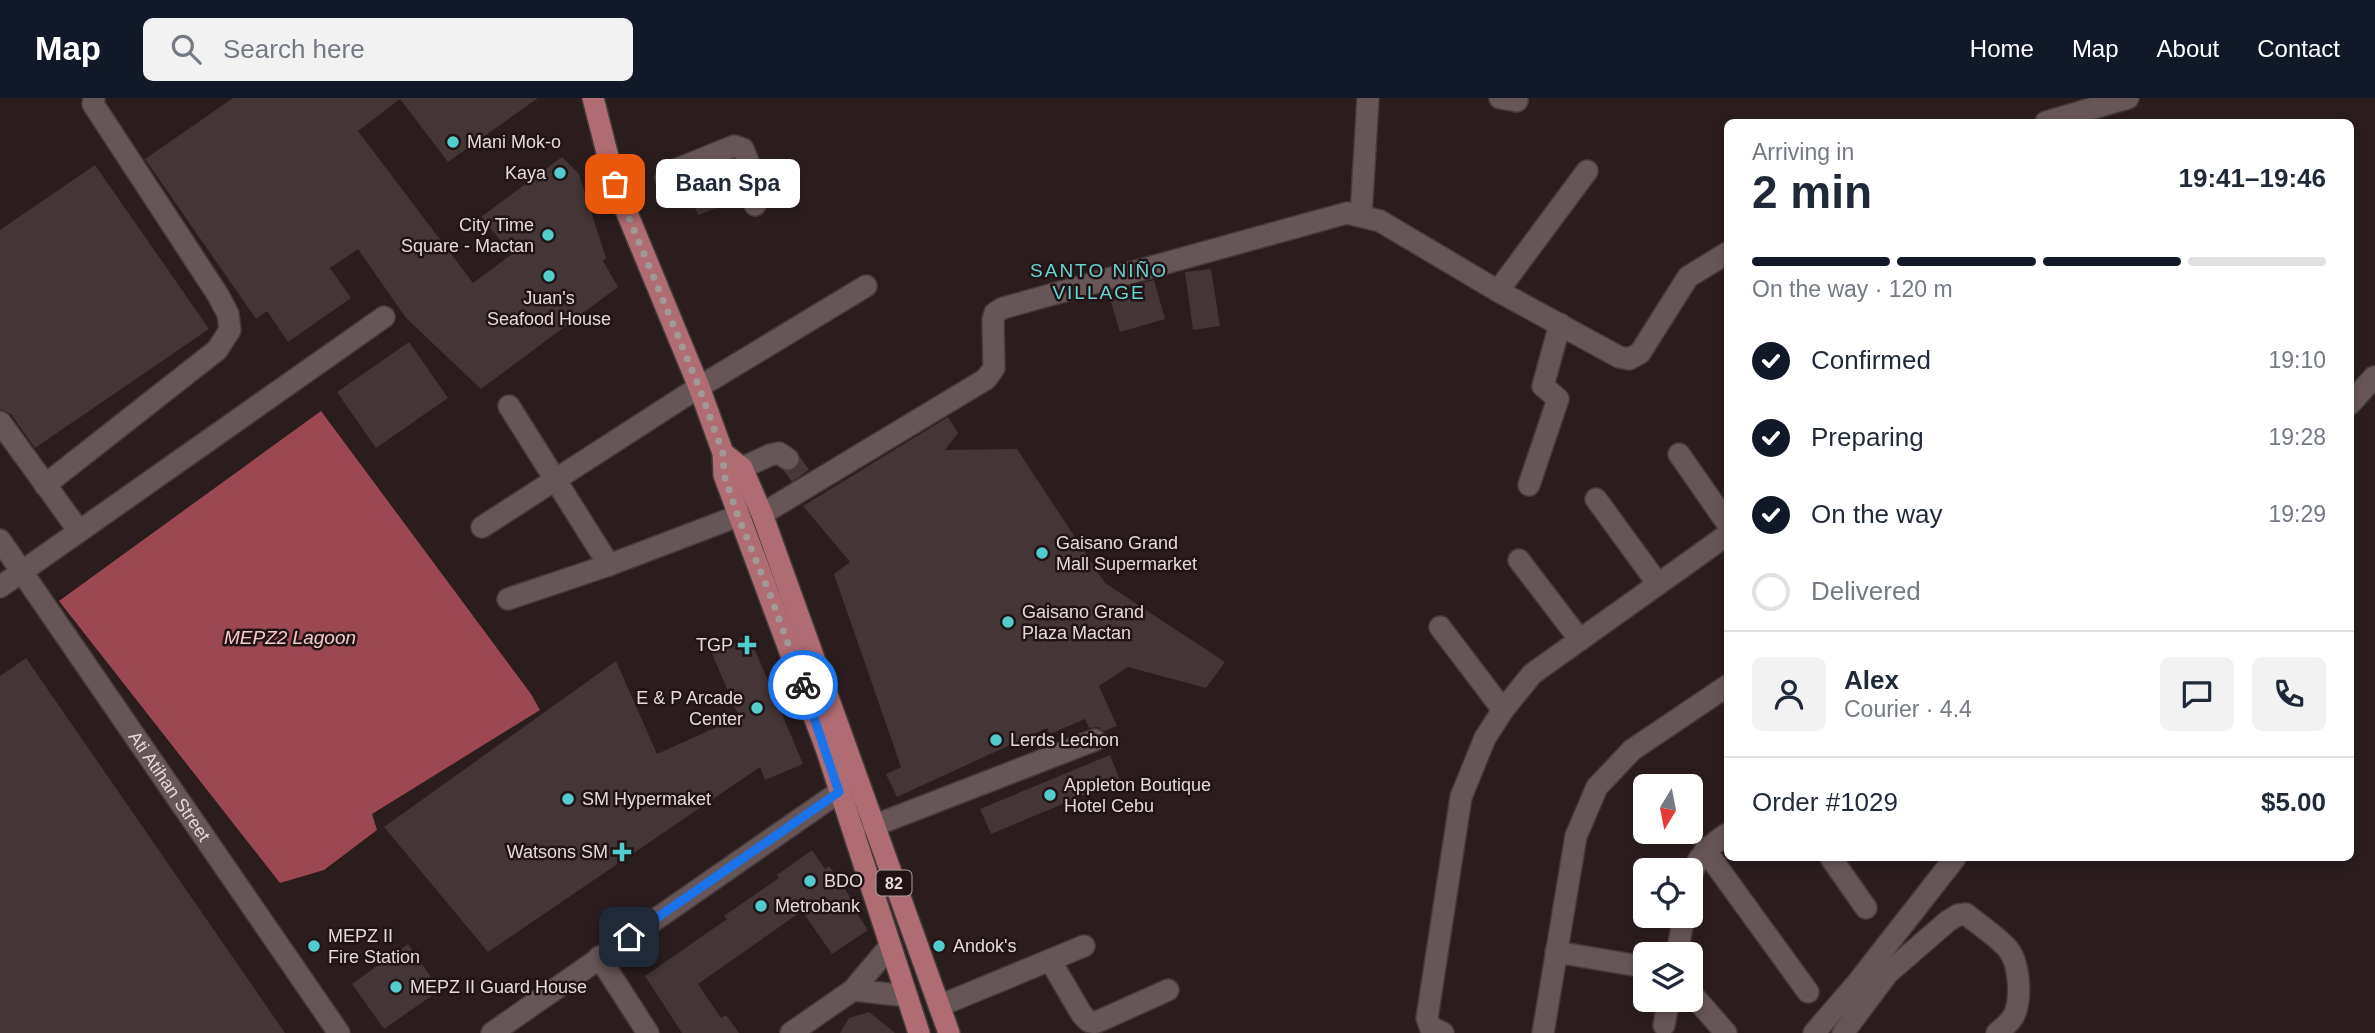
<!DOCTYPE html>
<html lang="en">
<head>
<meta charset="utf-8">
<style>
  :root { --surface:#fff; --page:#f2f2f3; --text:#1f2937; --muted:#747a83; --line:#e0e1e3; --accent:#111827 }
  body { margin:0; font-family:Arial,sans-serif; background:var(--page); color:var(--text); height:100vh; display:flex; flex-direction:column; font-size:26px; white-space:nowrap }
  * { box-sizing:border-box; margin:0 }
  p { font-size:23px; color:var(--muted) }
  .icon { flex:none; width:38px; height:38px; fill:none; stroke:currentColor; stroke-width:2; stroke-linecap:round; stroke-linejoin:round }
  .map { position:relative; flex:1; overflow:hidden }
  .side { position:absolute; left:1724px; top:21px; width:630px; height:742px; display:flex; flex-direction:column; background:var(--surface); border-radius:10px; box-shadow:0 4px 10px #0003 }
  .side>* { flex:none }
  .needle { width:46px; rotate:190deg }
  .controls { position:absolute; left:1633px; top:676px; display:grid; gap:14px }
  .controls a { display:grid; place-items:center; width:70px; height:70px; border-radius:10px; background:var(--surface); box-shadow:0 4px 10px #0003; font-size:35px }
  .pin { position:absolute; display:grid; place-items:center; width:60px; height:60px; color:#fff; margin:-30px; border-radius:14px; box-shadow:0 4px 10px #0006 }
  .courier { position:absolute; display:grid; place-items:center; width:70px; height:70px; margin:-35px; border:5px solid #1a73e8; border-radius:50%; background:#fff; color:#222; box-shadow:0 2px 9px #0007 }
  .bubble { position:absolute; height:49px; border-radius:10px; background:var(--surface); box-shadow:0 4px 10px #0003; font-size:23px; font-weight:700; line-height:49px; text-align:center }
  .headline em { font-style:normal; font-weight:700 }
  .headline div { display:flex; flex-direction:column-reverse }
  .headline { display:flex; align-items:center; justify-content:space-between; height:119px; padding:0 28px }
  h1 { font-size:46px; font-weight:700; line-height:52px }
  .bar { display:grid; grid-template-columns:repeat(4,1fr); gap:10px 7px; align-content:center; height:84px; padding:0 28px }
  .bar i { height:9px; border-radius:5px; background:var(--line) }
  .bar .selected { background:var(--accent) }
  .bar p { grid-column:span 4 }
  .line { display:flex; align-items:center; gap:18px; padding:0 28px; border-top:2px solid var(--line) }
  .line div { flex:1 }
  .round { display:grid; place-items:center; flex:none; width:74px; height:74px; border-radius:10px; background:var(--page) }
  ol { padding:0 28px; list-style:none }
  li { display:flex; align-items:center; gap:21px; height:77px }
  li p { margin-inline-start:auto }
  li .icon { padding:7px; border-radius:50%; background:var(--accent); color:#fff; stroke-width:4 }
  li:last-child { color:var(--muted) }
  li i { width:38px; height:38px; border:4px solid var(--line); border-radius:50% }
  header { display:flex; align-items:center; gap:42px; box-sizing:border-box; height:98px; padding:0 35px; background:var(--accent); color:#fff }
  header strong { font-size:33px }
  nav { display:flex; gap:38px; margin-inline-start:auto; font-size:24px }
  .search { width:490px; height:63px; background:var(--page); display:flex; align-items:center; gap:18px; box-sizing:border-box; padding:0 24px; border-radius:10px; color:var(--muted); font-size:26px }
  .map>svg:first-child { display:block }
</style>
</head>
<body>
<header>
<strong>Map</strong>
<div class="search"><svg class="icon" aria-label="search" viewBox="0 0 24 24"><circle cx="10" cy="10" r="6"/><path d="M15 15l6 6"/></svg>Search here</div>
<nav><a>Home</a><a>Map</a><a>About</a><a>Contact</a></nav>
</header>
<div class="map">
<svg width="2375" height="935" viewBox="0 0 2375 935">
  <rect width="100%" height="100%" fill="#2b1d1e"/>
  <path fill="#9c4852" d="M 321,313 L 531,596 L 540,612 L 372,716 L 377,732 L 324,772 L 280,785 L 59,503 Z"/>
  <g fill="#443536">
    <path d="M 233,0 L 538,0 L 448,64 L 400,1 L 358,33 L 473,185 L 512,156 L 481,119 L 562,59 L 579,76 L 606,160 L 603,163 L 618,189 L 481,291 L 406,220 L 358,151 L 330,170 L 351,200 L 288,244 L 267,213 L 256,221 L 145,61 Z"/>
    <path d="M 733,62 L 747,94 L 744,100 L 698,117 L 684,82 Z"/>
    <path d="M 95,67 L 209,231 L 35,350 L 11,316 L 0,311 L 0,132 Z"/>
    <path d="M 1211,171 L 1220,228 L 1193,232 L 1185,174 Z"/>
    <path d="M 1154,182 L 1165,221 L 1120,234 L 1108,194 Z"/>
    <path d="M 409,244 L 448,300 L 376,350 L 337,294 Z"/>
    <path d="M 948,319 L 958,335 L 945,352 L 1017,351 L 1105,485 L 1225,564 L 1206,590 L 1128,569 L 1099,588 L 1117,628 L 1104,633 L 1098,629 L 1089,630 L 1085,621 L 1050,636 L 1047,630 L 897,699 L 886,676 L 901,669 L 834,476 L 850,464 L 803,408 Z"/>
    <path d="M 749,538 L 803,666 L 765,682 L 760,669 L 488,854 L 384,729 L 616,563 L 657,656 L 739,619 L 711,553 Z"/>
    <path d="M 26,560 L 285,935 L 0,935 L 0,578 Z"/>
    <path d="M 1110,657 L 1120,682 L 991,736 L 980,711 Z"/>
    <path d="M 812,752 L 825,771 L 829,768 L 859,812 L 856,814 L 868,832 L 832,856 L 802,813 L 698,886 L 721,920 L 726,917 L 739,935 L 682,935 L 645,878 L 727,821 L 724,818 L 779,780 L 777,777 Z"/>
    <path d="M 408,846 L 440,892 L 384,931 L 352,886 Z"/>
    <path d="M 869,914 L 895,935 L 840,935 L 849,920 Z"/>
  </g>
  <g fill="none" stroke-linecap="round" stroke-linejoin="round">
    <path stroke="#47393a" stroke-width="21" stroke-dasharray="21 10" stroke-linecap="butt" d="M 788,361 L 803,381"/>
    <defs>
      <g id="minor">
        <path d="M 1500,0 L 1517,3"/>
        <path d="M 2046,24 L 2128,0"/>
        <path d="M 666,80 L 675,72 L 734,48 L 743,51 L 761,95 L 755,107"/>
        <path d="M 1361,117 L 1368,0"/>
        <path d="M 1498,193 L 1587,73"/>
        <path d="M 2350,306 L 2374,279"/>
        <path d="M 509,308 L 609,467"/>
        <path d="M 0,324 L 79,433"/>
        <path d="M 1679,356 L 1727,425"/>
        <path d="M 742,370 L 770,357 L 779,355 L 788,361"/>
        <path d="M 45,387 L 217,252 L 230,232 L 228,216 L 218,197 L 93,6 L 94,0"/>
        <path d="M 1529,387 L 1558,301 L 1543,288 L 1560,226"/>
        <path d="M 1596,401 L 1658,486"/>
        <path d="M 762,416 L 986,281 L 994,270 L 993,222 L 995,215 L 1003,210 L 1347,115 L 1380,123 L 1498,193 L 1619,259 L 1629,261 L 1640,255 L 1688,179 L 1727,155"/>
        <path d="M 482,429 L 699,289 L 866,188"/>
        <path id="s1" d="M 0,442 L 339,935"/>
        <path d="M 1519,462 L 1580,542"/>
        <path d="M 0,489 L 384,219"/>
        <path d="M 508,501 L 609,467 L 738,418"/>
        <path d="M 1440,529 L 1503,612"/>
        <path d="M 873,728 L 1095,642"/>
        <path d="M 1705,752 L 1808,894"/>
        <path d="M 1831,760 L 1866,810"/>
        <path d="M 1690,783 C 1695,760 1708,749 1727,736"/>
        <path d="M 1556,854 L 1645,869"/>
        <path d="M 1677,856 L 1684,817"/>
        <path d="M 599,859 L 648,935"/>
        <path d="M 1050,862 L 1081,915 C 1086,921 1089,926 1097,924 L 1168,892"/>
        <path d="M 853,892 L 907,898"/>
        <path d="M 1690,894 L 1726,935"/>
        <path d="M 939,908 L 1084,848"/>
        <path d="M 1664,927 L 1669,901"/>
        <path d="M 492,935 L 839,694"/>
        <path d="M 791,935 L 853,892 L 890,848"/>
        <path d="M 1443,935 L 1430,929 L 1427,920 L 1461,699 L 1485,640 L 1503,612 L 1532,576 L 1727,437"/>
        <path d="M 1543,935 L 1576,738 L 1597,689 L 1632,652 L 1727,588"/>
        <path d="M 1814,935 L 1858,884 L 1955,760"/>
        <path d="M 1843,935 L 1888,875 L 1948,823 L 1958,817 L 1966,816 C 1979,827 1997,838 2008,851 C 2020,866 2022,903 2013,919 C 2009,925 2002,931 1997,935"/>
      </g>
      <g id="major">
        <path d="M 593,0 L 615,86 L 699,289 L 723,355 L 724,377 L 827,653 L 919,935"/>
        <path d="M 723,355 L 742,370 L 762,416 L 949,935"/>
      </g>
    </defs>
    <use href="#minor" stroke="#453a3a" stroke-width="24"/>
    <use href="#major" stroke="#453a3a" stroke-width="24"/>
    <use href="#minor" stroke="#675657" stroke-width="21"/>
    <use href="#major" stroke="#b06c73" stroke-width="21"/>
  </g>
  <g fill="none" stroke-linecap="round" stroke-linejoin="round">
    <path stroke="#a39898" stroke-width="7" stroke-dasharray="0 12.6" d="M 615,86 L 699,289 L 723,355 L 724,377 L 738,418 L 771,499 L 803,587"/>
    <path stroke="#1a73e8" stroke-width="9" d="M 629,839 L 839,694 L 803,587"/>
  </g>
  <g fill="#52cdcc" stroke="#221415" stroke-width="2.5">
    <circle cx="453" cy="44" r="7"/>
    <circle cx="560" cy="75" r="7"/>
    <circle cx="548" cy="137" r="7"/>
    <circle cx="549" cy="178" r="7"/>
    <circle cx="1042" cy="455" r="7"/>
    <circle cx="1008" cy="524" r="7"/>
    <path d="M743.5 536.5h7v7h7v7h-7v7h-7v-7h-7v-7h7z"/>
    <circle cx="757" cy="610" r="7"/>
    <circle cx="996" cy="642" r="7"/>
    <circle cx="1050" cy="697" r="7"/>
    <circle cx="568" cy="701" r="7"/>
    <path d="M618.5 743.5h7v7h7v7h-7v7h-7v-7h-7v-7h7z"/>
    <circle cx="810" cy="783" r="7"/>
    <circle cx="761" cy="808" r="7"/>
    <circle cx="314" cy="848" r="7"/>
    <circle cx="939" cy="848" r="7"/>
    <circle cx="396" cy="889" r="7"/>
  </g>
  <g text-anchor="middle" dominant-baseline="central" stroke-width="5" stroke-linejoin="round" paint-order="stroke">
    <rect fill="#221415" stroke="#aa9f9f" stroke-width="2" x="876.5" y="772.5" width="35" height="25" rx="5"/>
    <g font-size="16" font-weight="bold" fill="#e4dada">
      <text x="894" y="785">82</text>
    </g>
    <g font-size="18" fill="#e4dada" stroke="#221415" text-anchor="start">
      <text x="467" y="44">Mani Mok-o</text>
      <text x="546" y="75" text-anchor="end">Kaya</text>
      <text x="534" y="127" text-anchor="end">City Time<tspan x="534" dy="21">Square - Mactan</tspan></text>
      <text x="549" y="200" text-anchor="middle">Juan's<tspan x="549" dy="21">Seafood House</tspan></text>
      <text x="1056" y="445">Gaisano Grand<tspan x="1056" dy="21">Mall Supermarket</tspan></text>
      <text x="1022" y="514">Gaisano Grand<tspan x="1022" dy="21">Plaza Mactan</tspan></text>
      <text x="733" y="547" text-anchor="end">TGP</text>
      <text x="743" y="600" text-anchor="end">E &amp; P Arcade<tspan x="743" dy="21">Center</tspan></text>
      <text x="1010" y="642">Lerds Lechon</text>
      <text x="1064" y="687">Appleton Boutique<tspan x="1064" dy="21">Hotel Cebu</tspan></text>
      <text x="582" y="701">SM Hypermaket</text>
      <text x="608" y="754" text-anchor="end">Watsons SM</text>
      <text x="824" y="783">BDO</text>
      <text x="775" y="808">Metrobank</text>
      <text x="328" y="838">MEPZ II<tspan x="328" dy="21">Fire Station</tspan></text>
      <text x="953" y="848">Andok's</text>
      <text x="410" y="889">MEPZ II Guard House</text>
    </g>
    <g font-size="18" fill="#e4dada" stroke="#221415">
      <text stroke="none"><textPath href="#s1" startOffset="299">Ati Atihan Street</textPath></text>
    </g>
    <g font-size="19" letter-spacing="2" fill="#66d3d2" stroke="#221415">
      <text x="1099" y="172">SANTO NIÑO<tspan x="1099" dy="22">VILLAGE</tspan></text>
    </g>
    <g font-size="19" font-style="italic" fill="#fac9cc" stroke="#221415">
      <text x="290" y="539">MEPZ2 Lagoon</text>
    </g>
  </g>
</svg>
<div class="controls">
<a><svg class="needle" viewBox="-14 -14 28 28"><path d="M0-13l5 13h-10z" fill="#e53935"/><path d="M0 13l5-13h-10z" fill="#747a83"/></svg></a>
<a><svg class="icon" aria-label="locate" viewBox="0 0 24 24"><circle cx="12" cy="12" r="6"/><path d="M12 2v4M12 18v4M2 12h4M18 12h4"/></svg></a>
<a><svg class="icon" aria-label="layers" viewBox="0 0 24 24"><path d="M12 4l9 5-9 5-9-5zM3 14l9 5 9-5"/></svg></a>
</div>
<div class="pin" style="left:615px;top:86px;background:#ea580c"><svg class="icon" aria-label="bag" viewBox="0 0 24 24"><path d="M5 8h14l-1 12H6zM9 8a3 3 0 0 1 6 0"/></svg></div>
<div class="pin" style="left:629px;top:839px;background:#1f2937"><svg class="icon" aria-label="home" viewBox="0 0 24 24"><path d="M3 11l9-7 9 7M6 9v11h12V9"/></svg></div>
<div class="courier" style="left:803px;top:587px"><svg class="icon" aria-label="bike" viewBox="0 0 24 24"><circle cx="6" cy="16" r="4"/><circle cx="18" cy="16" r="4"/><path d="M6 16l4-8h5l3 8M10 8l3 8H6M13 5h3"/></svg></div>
<div class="bubble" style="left:656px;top:61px;width:144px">Baan Spa</div>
<section class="side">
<div class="headline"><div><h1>2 min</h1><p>Arriving in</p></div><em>19:41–19:46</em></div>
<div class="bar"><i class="selected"></i><i class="selected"></i><i class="selected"></i><i></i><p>On the way · 120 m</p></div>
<ol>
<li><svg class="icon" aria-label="check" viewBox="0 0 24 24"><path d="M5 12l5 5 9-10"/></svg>Confirmed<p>19:10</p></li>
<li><svg class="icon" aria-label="check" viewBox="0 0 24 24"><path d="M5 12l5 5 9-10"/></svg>Preparing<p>19:28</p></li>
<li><svg class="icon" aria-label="check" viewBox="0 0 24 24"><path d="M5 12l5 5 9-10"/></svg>On the way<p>19:29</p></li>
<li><i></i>Delivered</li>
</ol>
<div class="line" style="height:126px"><a class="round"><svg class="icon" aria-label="person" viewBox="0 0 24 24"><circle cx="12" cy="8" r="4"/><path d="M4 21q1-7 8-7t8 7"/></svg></a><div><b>Alex</b><p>Courier · 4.4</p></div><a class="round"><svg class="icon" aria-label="chat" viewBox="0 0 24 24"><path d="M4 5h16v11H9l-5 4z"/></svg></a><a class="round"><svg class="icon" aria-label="phone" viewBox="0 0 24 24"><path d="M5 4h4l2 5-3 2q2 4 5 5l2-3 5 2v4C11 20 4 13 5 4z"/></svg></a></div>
<div class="line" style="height:91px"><div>Order #1029</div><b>$5.00</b></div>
</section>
</div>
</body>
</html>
